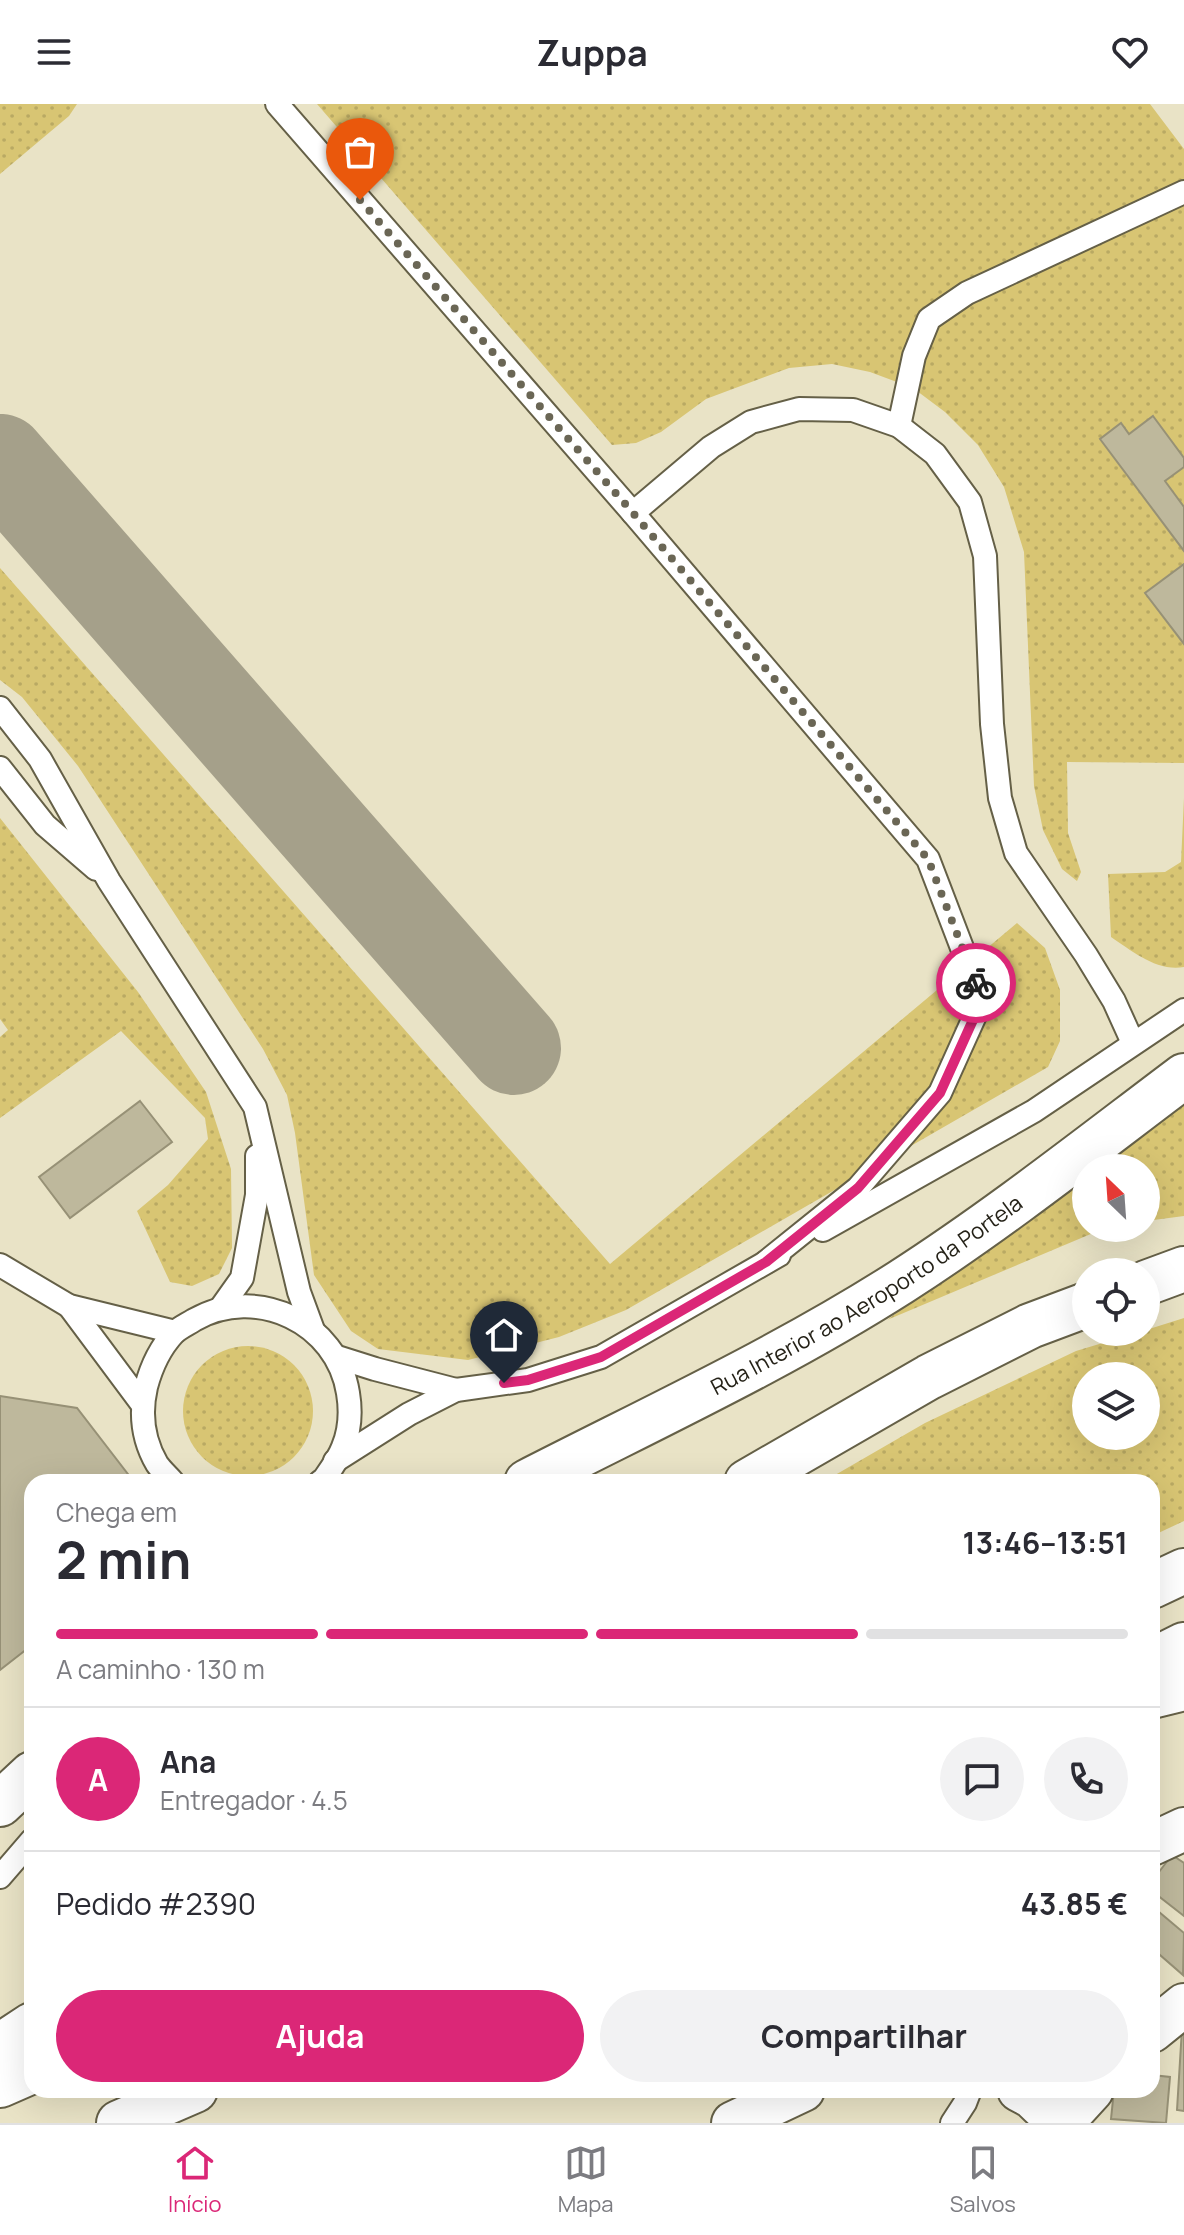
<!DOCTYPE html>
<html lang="pt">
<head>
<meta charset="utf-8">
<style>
  :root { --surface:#fff; --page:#f2f2f3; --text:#2b2b33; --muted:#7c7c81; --line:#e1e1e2; --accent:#db2777 }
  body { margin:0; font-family:Manrope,sans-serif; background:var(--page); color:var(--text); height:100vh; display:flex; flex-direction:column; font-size:30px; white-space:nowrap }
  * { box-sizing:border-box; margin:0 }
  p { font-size:26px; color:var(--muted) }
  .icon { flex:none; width:44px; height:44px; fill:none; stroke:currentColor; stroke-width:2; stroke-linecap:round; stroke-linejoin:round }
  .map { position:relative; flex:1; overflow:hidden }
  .drawer { position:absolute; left:24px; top:1370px; width:1136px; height:624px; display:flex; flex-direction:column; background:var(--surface); border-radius:24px; box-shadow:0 8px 32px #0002 }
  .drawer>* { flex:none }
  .needle { width:52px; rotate:335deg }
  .buttons { position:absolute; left:1072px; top:1050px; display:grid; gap:16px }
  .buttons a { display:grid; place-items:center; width:88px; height:88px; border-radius:50%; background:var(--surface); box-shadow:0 8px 32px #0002; font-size:40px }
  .pin { position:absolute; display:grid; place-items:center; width:68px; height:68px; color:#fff; margin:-82px -34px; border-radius:50% 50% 50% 0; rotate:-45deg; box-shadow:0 0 8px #0007 }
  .pin .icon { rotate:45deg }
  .courier { position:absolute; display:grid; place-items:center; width:80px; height:80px; margin:-40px; border:6px solid #db2777; border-radius:50%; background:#fff; color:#222; box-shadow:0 2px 10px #0007 }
  .head em { font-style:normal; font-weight:700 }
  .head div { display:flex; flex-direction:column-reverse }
  .head { display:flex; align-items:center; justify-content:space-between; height:136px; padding:0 32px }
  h1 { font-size:52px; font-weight:700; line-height:60px }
  .bar { display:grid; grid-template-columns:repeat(4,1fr); gap:12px 8px; align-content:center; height:96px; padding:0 32px }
  .bar i { height:10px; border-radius:6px; background:var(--line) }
  .bar .selected { background:var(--accent) }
  .bar p { grid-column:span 4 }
  .line { display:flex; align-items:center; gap:20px; padding:0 32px; border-top:2px solid var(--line) }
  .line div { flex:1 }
  .round { display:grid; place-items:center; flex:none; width:84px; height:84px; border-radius:42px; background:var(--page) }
  .button { display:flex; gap:16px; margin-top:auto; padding:16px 32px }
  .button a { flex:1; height:92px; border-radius:48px; background:var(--accent); color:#fff; font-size:32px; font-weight:700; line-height:92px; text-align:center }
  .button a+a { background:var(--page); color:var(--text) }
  header { display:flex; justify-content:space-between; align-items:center; height:104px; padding:0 32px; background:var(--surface); font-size:36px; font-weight:700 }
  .tabs { display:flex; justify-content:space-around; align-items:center; height:112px; border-top:2px solid var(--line); background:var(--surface); font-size:22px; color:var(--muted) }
  .tabs a { display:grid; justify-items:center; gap:4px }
  .tabs .selected { color:var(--accent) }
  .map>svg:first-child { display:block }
</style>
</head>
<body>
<header><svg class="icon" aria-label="menu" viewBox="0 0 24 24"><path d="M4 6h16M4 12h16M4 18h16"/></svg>Zuppa<svg class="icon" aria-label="heart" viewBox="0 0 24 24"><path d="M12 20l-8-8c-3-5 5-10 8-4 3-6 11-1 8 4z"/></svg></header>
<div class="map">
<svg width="1184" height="2019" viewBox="0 0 1184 2019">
  <defs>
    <pattern id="grass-dots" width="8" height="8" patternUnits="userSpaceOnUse" patternTransform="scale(2)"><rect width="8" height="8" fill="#d8c573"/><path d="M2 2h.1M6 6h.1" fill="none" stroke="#b9a963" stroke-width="1.8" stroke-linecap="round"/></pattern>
  </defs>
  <rect width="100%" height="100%" fill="#e9e3c6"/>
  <g fill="url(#grass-dots)" fill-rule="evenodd">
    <path d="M 0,0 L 77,0 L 69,12 L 0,70 Z"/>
    <path d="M 317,0 L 1150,0 L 1184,45 L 1184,659 L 1067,658 L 1068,729 L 1081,768 L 1077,777 L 1062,765 L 1043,726 L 1034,682 L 1024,448 L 1004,383 L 978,341 L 945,308 L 913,284 L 870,268 L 832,260 L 789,264 L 706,295 L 661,328 L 636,339 L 612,341 Z"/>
    <path d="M 0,464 L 610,1160 L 1017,819 L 1045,844 L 1060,886 L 1060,937 L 1048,963 L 626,1206 L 559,1233 L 468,1256 L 378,1245 L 351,1227 L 314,1171 L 295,1029 L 287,991 L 263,945 L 78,662 L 22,593 L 0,576 Z"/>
    <path d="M 1184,694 L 1184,863 C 1157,868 1132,847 1111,833 L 1108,770 L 1165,768 L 1181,758 Z"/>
    <path d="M 0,714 L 138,888 L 206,988 L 231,1065 L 232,1144 L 219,1170 L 192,1182 L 170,1178 L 137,1107 L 168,1081 L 208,1035 L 205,1014 L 121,927 L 0,1014 L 0,933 L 8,926 L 0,915 Z"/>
    <path d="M 1184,996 L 1184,1112 L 1146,1117 L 1146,1064 L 1092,1064 Z"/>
    <path d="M 1086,1068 L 1086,1124 L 1105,1124 L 887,1216 Z"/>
    <path d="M 1184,1214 L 1184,1417 L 1152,1432 L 1152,1378 L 823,1378 L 925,1319 L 1076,1247 L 1139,1228 L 1146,1228 L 1146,1226 ZM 1086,1272 L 1146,1272 L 1146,1332 L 1086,1332 Z"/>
    <circle cx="248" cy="1307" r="65"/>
  </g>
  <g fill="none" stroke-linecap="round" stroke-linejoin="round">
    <path stroke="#a5a08a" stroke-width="94" d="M 0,357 L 514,944"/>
  </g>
  <g fill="#beb89c" stroke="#979176" stroke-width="2">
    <path d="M 1153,312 L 1184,354 L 1184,363 L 1165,377 L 1184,403 L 1184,447 L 1100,335 L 1121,319 L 1129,330 Z"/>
    <path d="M 1184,460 L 1184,540 L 1145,489 Z"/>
    <path d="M 140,997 L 172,1038 L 70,1114 L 39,1073 Z"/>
    <path d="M 0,1292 L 77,1304 L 134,1378 L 32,1378 L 32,1541 L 0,1566 Z"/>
    <path d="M 1172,1751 L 1184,1759 L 1184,1812 L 1152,1787 L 1152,1777 Z"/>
    <path d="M 1152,1802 L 1184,1829 L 1183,1871 L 1152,1844 Z"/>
    <path d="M 1183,1908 L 1184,1908 L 1184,2007 L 1177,2006 Z"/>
    <path d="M 1152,1971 L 1170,1973 L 1166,2019 L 1111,2015 L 1114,1986 L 1152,1986 Z"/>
  </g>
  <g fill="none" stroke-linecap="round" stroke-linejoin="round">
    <defs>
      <g id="lane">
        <path d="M 277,0 L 633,409 L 928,755 L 982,896 L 940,989 L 858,1084 L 766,1158"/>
        <path d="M 899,322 L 914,252 L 929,215 L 967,189 L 1184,88"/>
        <path d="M 633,409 L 711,343 L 751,318 L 799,305 L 853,306 L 899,322 L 935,350 L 970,398 L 985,452 L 992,620 L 1000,694 L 1016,749 L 1086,851 L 1114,897 L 1133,939"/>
        <path d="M 0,604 L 40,655 L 109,777 L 255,1003 L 299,1188 L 313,1226"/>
        <path d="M 0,664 L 45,721 L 96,765"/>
        <path d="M 823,1126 L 1034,1007 L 1184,906"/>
        <path d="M 0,1161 L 69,1202 L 175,1228"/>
        <path d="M 69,1202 L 142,1300"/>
        <path d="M 220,1205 L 242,1174 L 257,1091 L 257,1052"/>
        <path d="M 337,1253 L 375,1265 L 456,1286"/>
        <path d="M 335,1357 L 409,1310 L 456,1286 L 528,1276 L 601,1253 L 779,1151"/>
        <path d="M 173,1378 C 168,1372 161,1366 157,1360 C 143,1336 140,1309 146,1283 C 151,1264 160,1244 174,1229 C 179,1224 188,1220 194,1216 C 257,1180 337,1219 348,1289 C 351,1307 350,1326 343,1343 C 339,1354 331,1365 324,1375 L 320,1378"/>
        <path d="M 0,1773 L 32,1736"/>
        <path d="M 952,2019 L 965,1999 L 970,1986"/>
      </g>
      <g id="street">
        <path d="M 1152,1740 L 1184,1725"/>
        <path d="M 1152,1927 L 1184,1901"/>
        <path d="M 1019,1986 L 1032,1993 L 1059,2019"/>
        <path d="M 733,2019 L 803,1986"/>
        <path d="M 1062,2019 L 1092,1986"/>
      </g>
      <g id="secondary">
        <path id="s1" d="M 527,1378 C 652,1314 782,1254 901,1178 C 999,1115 1091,1042 1184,972"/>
        <path d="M 0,1700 L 32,1670"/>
      </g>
      <g id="highway">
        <path d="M 1146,1179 L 1184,1165"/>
        <path d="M 747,1378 L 929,1273 L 1030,1222 L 1086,1201"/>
        <path d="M 1152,1482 L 1184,1467"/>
        <path d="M 1152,1557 L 1184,1541"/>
        <path d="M 1152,1592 L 1184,1584"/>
        <path d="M 0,1942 L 32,1921"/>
        <path d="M 0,1981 L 32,1967"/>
        <path d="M 119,2019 L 195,1986"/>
      </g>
    </defs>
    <use href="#lane" stroke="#656047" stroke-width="26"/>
    <use href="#street" stroke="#656047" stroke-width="46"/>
    <use href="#secondary" stroke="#656047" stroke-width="48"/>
    <use href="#highway" stroke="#656047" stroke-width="48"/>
    <use href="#lane" stroke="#fff" stroke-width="22"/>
    <use href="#street" stroke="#fff" stroke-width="42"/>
    <use href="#secondary" stroke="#fff" stroke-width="44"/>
    <use href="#highway" stroke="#fff" stroke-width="44"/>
  </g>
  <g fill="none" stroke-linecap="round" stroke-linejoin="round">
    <path stroke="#6a6655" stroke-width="8" stroke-dasharray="0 14.4" d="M 360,96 L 633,409 L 928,755 L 976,879"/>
    <path stroke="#db2777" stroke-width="10" d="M 504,1279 L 528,1276 L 601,1253 L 766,1158 L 858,1084 L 940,989 L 982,896 L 976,879"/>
  </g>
  <g text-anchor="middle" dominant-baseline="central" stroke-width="7" stroke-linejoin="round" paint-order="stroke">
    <g font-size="22" fill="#252218" stroke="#f6f0d3">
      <text stroke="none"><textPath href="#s1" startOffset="388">Rua Interior ao Aeroporto da Portela</textPath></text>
    </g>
  </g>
</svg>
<div class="buttons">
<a><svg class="needle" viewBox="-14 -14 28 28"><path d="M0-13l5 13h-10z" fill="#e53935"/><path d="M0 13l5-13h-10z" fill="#7c7c81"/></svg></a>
<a><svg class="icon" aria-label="locate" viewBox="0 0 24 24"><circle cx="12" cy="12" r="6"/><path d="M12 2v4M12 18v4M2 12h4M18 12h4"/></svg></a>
<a><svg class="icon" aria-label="layers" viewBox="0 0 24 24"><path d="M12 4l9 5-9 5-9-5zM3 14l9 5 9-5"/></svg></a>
</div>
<div class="pin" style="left:360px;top:96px;background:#ea580c"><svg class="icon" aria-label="bag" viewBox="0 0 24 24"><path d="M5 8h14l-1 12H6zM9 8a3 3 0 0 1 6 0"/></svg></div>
<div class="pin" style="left:504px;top:1279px;background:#1f2937"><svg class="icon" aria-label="home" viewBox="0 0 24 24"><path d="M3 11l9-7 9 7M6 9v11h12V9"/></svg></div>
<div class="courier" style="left:976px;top:879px"><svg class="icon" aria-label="bike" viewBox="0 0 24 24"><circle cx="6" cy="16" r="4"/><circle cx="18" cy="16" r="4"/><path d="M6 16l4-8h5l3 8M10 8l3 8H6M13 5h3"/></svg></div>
<section class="drawer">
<div class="head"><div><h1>2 min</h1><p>Chega em</p></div><em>13:46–13:51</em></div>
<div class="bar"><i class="selected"></i><i class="selected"></i><i class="selected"></i><i></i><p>A caminho · 130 m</p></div>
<div class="line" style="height:144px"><b class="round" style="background:var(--accent);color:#fff">A</b><div><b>Ana</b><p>Entregador · 4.5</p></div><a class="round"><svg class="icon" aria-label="chat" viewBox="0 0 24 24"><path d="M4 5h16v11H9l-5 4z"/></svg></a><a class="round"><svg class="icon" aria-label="phone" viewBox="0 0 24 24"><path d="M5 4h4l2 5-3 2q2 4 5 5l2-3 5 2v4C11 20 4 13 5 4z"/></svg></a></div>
<div class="line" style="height:104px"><div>Pedido #2390</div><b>43.85 €</b></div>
<div class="button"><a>Ajuda</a><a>Compartilhar</a></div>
</section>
</div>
<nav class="tabs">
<a class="selected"><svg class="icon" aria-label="home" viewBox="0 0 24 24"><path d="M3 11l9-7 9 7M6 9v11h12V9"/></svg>Início</a>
<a><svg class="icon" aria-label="map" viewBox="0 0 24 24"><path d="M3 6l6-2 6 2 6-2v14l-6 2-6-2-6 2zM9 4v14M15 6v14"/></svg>Mapa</a>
<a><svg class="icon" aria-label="saved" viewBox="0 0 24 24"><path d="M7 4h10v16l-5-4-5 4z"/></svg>Salvos</a>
</nav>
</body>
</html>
